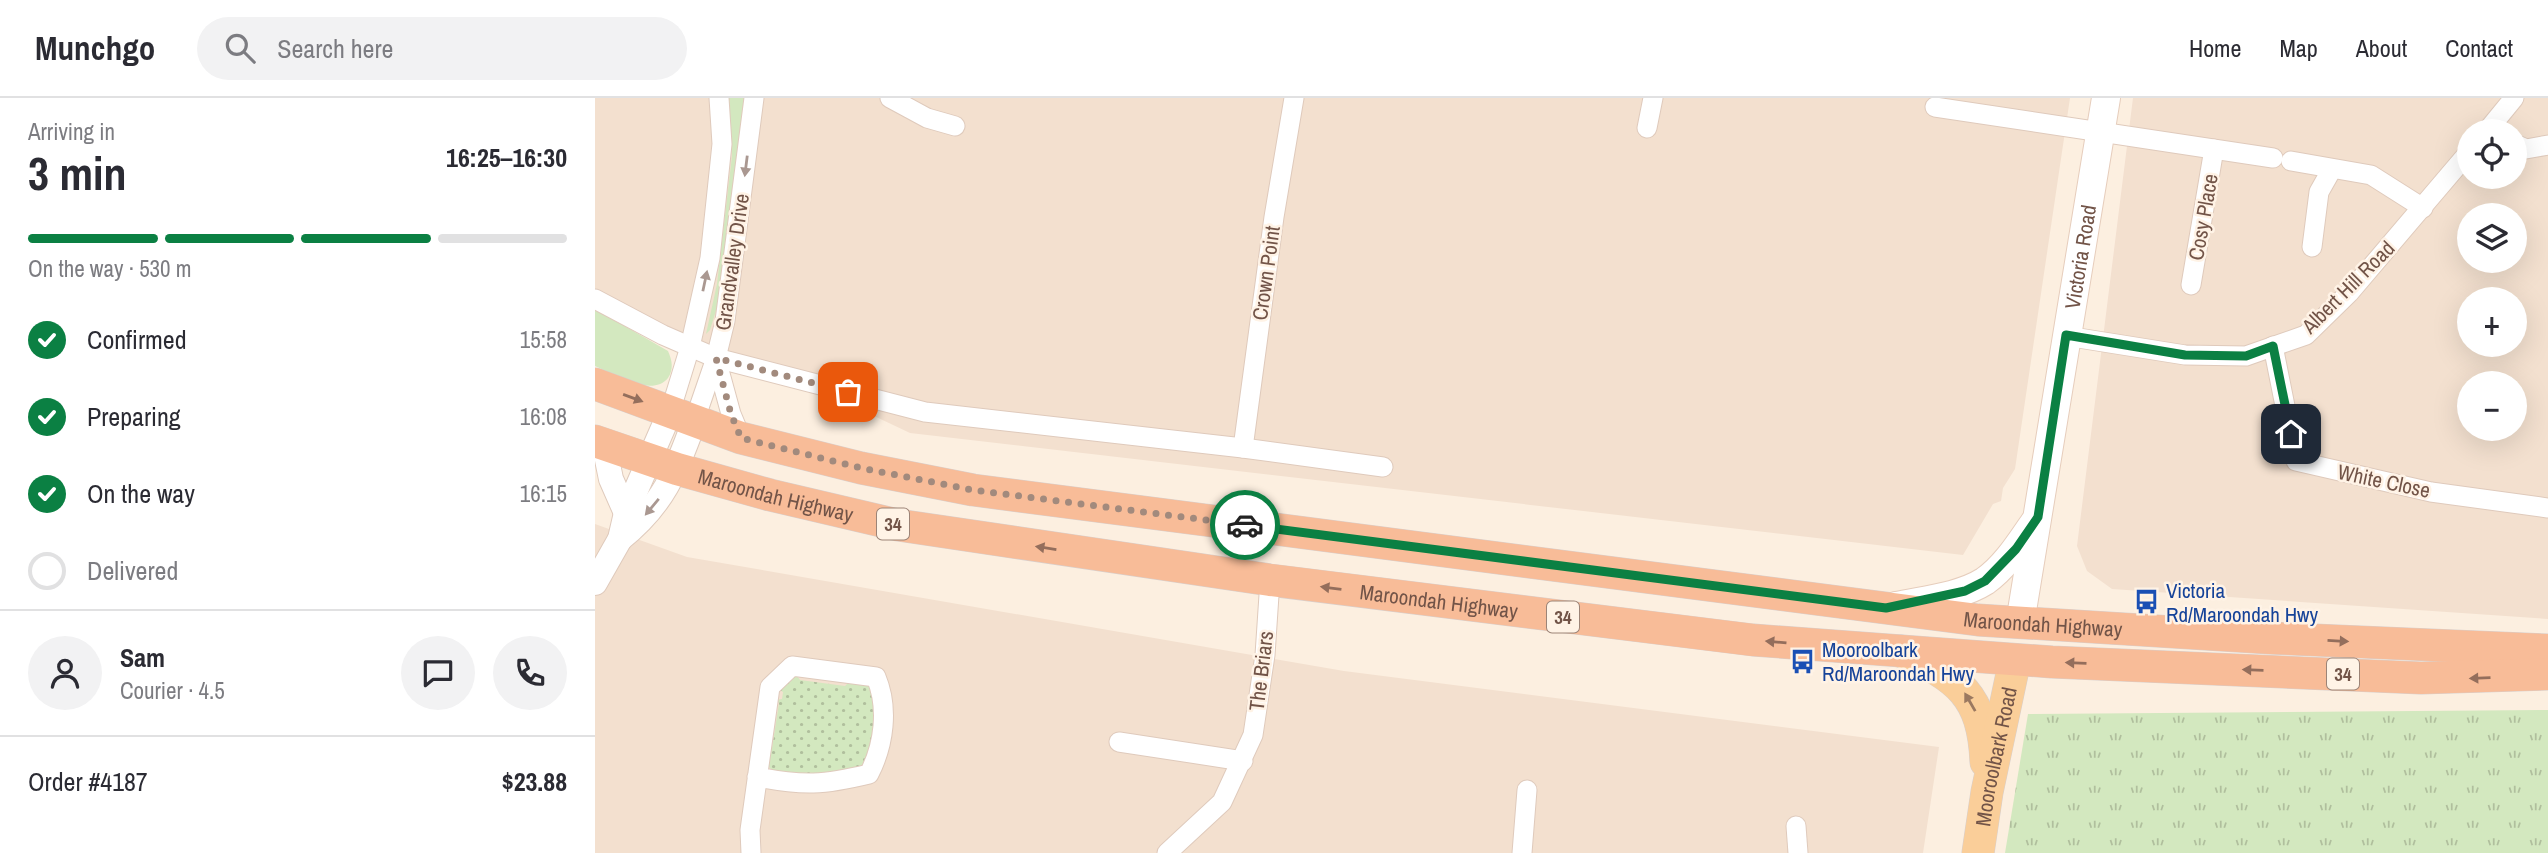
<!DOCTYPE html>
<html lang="en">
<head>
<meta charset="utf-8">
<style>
  :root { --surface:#fff; --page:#f2f2f3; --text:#2b2b33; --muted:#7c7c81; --line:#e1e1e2; --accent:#0b8043 }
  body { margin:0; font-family:"Archivo Narrow",sans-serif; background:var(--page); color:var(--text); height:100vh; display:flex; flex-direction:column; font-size:26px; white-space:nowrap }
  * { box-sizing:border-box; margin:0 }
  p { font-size:23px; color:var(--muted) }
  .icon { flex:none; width:38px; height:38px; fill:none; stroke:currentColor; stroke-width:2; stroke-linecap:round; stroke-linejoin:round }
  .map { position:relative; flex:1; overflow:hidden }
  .details { display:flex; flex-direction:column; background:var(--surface); width:595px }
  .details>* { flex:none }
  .controls { position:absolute; left:1862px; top:21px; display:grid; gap:14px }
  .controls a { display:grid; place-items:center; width:70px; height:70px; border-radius:50%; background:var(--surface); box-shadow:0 7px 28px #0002; font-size:35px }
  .pin { position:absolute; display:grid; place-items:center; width:60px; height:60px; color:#fff; margin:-30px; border-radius:14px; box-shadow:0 4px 10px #0006 }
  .courier { position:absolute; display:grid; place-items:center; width:70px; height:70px; margin:-35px; border:5px solid #0b8043; border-radius:50%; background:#fff; color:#222; box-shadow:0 2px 9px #0007 }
  .summary em { font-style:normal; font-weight:700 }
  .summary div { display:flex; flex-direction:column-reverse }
  .summary { display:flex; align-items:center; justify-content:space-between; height:119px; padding:0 28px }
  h1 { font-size:46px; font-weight:700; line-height:52px }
  .bar { display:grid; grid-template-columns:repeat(4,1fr); gap:10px 7px; align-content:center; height:84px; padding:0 28px }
  .bar i { height:9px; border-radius:5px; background:var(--line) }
  .bar .current { background:var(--accent) }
  .bar p { grid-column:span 4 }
  .line { display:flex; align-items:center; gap:18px; padding:0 28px; border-top:2px solid var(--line) }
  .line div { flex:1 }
  .round { display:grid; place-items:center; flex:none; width:74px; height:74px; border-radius:37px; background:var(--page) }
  ol { padding:0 28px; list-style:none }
  li { display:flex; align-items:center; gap:21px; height:77px }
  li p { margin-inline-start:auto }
  li .icon { padding:7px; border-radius:50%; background:var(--accent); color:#fff; stroke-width:4 }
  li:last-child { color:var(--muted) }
  li i { width:38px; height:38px; border:4px solid var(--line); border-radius:50% }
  header { display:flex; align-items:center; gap:42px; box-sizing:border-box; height:98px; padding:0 35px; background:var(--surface); border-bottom:2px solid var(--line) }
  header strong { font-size:33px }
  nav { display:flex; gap:38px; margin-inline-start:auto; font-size:24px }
  .search { width:490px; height:63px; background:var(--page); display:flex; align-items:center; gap:18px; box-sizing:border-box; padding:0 24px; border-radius:38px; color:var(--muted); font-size:26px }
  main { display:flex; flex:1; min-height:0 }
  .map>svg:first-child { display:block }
</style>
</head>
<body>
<header>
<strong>Munchgo</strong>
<div class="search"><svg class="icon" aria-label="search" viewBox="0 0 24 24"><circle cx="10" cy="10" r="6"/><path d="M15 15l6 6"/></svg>Search here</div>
<nav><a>Home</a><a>Map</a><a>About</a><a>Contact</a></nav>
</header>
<main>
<section class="details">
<div class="summary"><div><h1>3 min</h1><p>Arriving in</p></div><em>16:25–16:30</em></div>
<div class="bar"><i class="current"></i><i class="current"></i><i class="current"></i><i></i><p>On the way · 530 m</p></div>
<ol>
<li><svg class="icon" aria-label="check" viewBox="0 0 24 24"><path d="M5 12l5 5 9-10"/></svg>Confirmed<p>15:58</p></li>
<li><svg class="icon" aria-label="check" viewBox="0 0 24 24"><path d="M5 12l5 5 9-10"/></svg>Preparing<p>16:08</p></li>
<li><svg class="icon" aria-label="check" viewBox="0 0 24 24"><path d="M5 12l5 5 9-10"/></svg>On the way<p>16:15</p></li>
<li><i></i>Delivered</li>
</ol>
<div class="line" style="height:126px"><a class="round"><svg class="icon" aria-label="person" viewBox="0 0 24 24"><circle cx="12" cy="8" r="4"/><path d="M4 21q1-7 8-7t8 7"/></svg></a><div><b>Sam</b><p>Courier · 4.5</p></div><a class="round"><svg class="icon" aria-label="chat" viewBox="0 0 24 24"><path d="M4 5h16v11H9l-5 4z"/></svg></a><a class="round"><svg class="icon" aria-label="phone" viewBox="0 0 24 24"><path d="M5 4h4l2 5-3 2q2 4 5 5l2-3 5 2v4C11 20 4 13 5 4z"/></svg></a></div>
<div class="line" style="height:91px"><div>Order #4187</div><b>$23.88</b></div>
</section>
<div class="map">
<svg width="1953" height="755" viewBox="0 0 1953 755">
  <defs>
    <pattern id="grass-tufts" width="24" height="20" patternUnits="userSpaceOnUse" patternTransform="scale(1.75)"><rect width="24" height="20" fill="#d3e8bf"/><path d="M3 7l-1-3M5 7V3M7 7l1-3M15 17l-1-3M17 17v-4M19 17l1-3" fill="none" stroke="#b0bf9d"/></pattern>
    <pattern id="park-dots" width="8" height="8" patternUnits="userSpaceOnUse" patternTransform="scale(1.75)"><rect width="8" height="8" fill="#d3e8bf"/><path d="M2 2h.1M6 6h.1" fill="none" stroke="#b0bf9d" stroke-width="1.8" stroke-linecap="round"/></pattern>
  </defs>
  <rect width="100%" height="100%" fill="#fcefe0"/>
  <g fill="#f3e0cf" fill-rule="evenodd">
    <path d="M 0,0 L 1475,0 L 1420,371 L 1408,390 L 1406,403 L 1398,406 L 1368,457 L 315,335 L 184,273 L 43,218 L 0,193 Z"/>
    <path d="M 1538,0 L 1953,0 L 1953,521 L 1517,491 L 1492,473 L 1482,448 ZM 1874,33 L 1920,33 L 1920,79 L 1874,79 ZM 1874,117 L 1920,117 L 1920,163 L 1874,163 ZM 1874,201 L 1920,201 L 1920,247 L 1874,247 ZM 1874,285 L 1920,285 L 1920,331 L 1874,331 Z"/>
    <path d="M 0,426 L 92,459 L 749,573 L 1344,649 L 1328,755 L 0,755 Z"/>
  </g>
  <path fill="url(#grass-tufts)" d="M 1953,612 L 1953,755 L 1410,755 L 1433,616 Z"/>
  <path fill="url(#park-dots)" d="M 200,575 L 205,582 L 250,588 L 256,582 L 274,586 L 282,603 L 276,655 L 269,670 L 254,678 L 180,675 L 171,666 L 170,655 L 177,650 L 184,605 L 180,602 L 187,601 L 188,594 L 179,588 Z"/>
  <g fill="#d3e8bf">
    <path d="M 134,0 L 154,0 L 124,203 L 115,232 L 111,236 L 122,186 L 137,58 Z"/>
    <path d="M 0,211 L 73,253 C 77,262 79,271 73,280 C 57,300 19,276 0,268 Z"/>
  </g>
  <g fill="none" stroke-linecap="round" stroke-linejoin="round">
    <defs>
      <g id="minor">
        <path d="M 295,0 L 332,20 L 360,28"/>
        <path d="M 1340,9 L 1678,60"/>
        <path d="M 1052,30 L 1058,0"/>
        <path d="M 1892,33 L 1919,0"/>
        <path d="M 1920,46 L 1931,51 L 1953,47"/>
        <path d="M 1696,63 L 1776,77 L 1828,110"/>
        <path d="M 1717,149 L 1724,94 L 1737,71"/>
        <path d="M 1596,187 L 1619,51"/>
        <path d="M 0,201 L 68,237 L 121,260 L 330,314 L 648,350 L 788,369"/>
        <path d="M 1471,238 L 1590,257 L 1651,258 L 1711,237 L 1754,195 L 1874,54"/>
        <path d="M 1678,248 L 1701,363 L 1836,394 L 1953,410"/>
        <path d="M 121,261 L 136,316 L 146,340"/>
        <path d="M 75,314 L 95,249 L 115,160 L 127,46 L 124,0"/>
        <path d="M 99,324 L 121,260 L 130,223 L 159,0"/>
        <path d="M 648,350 L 679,119 L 699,0"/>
        <path d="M 524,644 L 648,663"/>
        <path d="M 1201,728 L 1203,755"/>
        <path d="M 156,755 L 155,732 L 175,589 L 197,568 L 281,579 C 294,610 289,647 274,676 C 229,687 208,688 162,679"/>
        <path d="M 572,755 L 627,704 L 658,637 L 670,557 L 675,482"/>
        <path d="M 927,755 L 932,692"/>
      </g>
      <g id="tertiary">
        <path d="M 9,347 L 16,381 L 31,415"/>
        <path d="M 25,441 C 68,407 81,374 99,324"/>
        <path d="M 0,485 L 25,441 L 31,415 L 75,314"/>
      </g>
      <g id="secondary">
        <path d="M 1301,508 C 1329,502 1365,499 1390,483 C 1411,468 1425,445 1439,425"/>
        <path id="s1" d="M 1425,525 L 1511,0"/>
      </g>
      <g id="primary">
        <path d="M 1306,553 C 1364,580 1388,597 1391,664"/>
        <path id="s2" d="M 1383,755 L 1392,694 L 1420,562"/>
      </g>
      <g id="trunk">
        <path id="s3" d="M 0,286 L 146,340 L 266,370 L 378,392 L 1383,522 L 1675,540 L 1953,552"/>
        <path id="s4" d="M 0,343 L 82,371 L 175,397 L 303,427 L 675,482 L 1158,542 L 1457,564 L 1826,580 L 1953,576"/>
      </g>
    </defs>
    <use href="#minor" stroke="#dfcabc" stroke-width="21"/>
    <use href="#tertiary" stroke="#dfcabc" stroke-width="26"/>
    <use href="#secondary" stroke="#e6cdbc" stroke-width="30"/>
    <use href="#primary" stroke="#d8cfcc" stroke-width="33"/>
    <use href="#trunk" stroke="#d8cfcc" stroke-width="33"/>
    <use href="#minor" stroke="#fff" stroke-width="19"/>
    <use href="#tertiary" stroke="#fff" stroke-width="24"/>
    <use href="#secondary" stroke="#fff" stroke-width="28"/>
    <use href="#primary" stroke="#face99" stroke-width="32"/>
    <use href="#trunk" stroke="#f8bc98" stroke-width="32"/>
  </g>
  <defs><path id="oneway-solid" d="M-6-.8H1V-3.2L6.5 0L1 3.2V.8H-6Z" transform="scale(1.75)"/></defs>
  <g fill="#aa9891">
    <use href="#oneway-solid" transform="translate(151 68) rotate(97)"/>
    <use href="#oneway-solid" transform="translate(110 183) rotate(-78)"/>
    <use href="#oneway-solid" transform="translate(57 409) rotate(130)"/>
  </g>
  <g fill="#946e5c">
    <use href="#oneway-solid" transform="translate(38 300) rotate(20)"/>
    <use href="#oneway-solid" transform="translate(451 450) rotate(-171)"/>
    <use href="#oneway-solid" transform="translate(736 490) rotate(-173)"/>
    <use href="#oneway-solid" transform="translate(1743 543) rotate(3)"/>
    <use href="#oneway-solid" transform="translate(1181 544) rotate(-175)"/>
    <use href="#oneway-solid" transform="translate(1481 565) rotate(-178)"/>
    <use href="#oneway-solid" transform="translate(1658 572) rotate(-178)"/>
    <use href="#oneway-solid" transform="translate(1885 580) rotate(178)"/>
  </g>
  <use fill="#9b7960" href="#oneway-solid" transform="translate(1375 604) rotate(-120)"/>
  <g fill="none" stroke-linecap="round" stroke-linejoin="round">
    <path stroke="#a28a7d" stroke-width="7" stroke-dasharray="0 12.6" d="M 253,294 L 121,260 L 136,316 L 146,340 L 266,370 L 378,392 L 650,427"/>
    <path stroke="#0b8043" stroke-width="9" d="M 650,427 L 1291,510 L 1370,493 L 1390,483 L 1421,451 L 1443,419 L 1471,237 L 1590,257 L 1651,258 L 1678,248 L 1696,336"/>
  </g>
  <defs>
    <symbol id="bus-bare" viewBox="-9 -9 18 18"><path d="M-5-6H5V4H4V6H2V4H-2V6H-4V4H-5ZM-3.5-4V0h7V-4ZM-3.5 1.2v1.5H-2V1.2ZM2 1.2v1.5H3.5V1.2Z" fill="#1a4fb4" stroke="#fff3e6" stroke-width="2.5" paint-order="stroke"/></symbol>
  </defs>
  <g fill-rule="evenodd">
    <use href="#bus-bare" x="1534" y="486" width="35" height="35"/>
    <use href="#bus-bare" x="1190" y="546" width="35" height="35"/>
  </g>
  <g text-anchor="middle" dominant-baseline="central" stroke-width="5" stroke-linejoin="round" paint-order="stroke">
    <g fill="#fff3e6" stroke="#9c8477" stroke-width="2">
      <rect x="282" y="410.5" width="32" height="31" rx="5"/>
      <rect x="952" y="503.5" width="32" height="31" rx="5"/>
      <rect x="1732" y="560.5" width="32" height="31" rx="5"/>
    </g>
    <g font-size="19" font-weight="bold" fill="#725448">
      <text x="298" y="426">34</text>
      <text x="968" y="519">34</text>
      <text x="1748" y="576">34</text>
    </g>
    <g font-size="21" fill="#725448" stroke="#fff3e6">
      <text transform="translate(1608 119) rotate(-80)">Cosy Place</text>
      <text stroke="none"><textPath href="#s1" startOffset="371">Victoria Road</textPath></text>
      <text transform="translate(137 164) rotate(-82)">Grandvalley Drive</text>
      <text transform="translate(671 175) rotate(-82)">Crown Point</text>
      <text transform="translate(1753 189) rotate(-45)">Albert Hill Road</text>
      <text transform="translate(1789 383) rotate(12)">White Close</text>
      <text stroke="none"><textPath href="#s4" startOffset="189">Maroondah Highway</textPath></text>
      <text stroke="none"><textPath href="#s4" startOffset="861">Maroondah Highway</textPath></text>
      <text stroke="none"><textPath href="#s3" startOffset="1472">Maroondah Highway</textPath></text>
      <text transform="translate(666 573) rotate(-83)">The Briars</text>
      <text stroke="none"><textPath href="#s2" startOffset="98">Mooroolbark Road</textPath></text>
    </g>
    <g font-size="21" fill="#164399" stroke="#fff3e6" text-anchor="start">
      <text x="1571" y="492">Victoria<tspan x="1571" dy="24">Rd/Maroondah Hwy</tspan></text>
      <text x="1227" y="551">Mooroolbark<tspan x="1227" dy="24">Rd/Maroondah Hwy</tspan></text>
    </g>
  </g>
</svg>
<div class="controls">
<a><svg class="icon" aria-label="locate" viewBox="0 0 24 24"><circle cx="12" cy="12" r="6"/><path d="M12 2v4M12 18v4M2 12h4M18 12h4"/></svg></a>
<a><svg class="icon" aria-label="layers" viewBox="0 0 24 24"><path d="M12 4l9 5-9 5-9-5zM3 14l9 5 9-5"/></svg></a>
<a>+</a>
<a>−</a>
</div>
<div class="pin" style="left:253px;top:294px;background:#ea580c"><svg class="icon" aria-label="bag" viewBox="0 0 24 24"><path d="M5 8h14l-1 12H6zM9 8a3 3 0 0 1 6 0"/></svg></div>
<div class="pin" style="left:1696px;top:336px;background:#1f2937"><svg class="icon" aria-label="home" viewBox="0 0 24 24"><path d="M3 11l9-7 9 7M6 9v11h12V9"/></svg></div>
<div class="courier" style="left:650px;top:427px"><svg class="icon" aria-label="car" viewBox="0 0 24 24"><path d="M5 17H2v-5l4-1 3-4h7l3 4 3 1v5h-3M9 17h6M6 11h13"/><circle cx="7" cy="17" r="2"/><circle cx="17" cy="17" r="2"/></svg></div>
</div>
</main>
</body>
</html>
